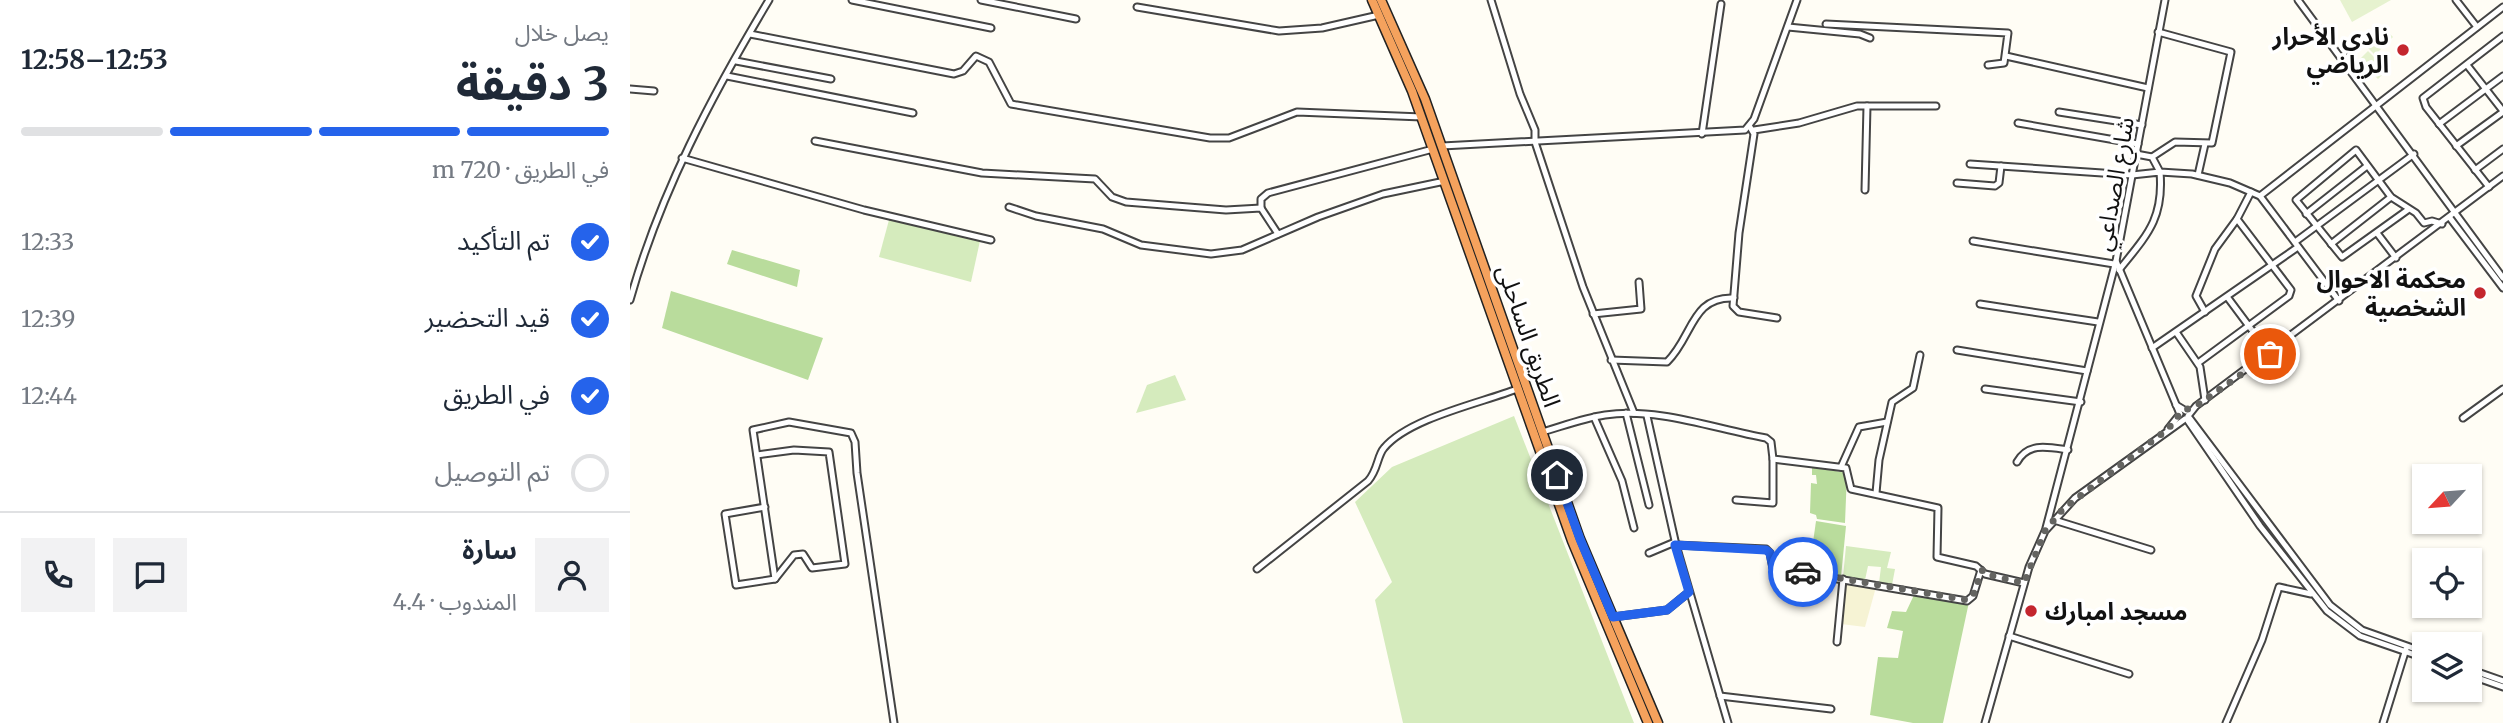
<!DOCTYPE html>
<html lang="ar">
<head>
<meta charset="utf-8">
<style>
  :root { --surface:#fff; --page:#f2f2f3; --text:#1f2937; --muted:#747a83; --line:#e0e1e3; --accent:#2563eb }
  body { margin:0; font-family:Merriweather,"Noto Sans Arabic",serif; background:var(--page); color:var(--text); direction:rtl; height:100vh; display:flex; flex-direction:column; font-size:26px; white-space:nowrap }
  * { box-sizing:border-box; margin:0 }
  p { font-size:23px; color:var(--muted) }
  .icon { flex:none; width:38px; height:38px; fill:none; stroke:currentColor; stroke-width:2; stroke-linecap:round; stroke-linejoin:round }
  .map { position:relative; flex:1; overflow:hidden; direction:ltr }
  .sheet { display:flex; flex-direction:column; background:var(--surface); width:630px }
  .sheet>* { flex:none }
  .needle { width:46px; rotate:244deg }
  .fabs { position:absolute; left:1782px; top:464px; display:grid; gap:14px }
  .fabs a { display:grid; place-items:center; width:70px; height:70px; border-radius:0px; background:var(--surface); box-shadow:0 2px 5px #0004; font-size:35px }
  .pin { position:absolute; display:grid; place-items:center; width:60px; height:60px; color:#fff; margin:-30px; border:4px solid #fff; border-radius:50%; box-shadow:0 2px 7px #0007 }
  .courier { position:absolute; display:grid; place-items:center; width:70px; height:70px; margin:-35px; border:5px solid #2563eb; border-radius:50%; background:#fff; color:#222; box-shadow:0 2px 9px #0007 }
  .overview em { font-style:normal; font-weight:700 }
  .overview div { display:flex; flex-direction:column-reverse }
  .overview { display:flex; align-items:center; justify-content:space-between; height:119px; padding:0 21px }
  h1 { font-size:46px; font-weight:700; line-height:52px }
  .bar { display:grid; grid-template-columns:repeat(4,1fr); gap:10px 7px; align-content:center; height:84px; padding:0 21px }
  .bar i { height:9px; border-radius:5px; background:var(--line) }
  .bar .on { background:var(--accent) }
  .bar p { grid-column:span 4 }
  .line { display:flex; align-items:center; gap:18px; padding:0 21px; border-top:2px solid var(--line) }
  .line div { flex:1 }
  .round { display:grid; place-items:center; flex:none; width:74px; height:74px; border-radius:0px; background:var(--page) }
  ol { padding:0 21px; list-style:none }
  li { display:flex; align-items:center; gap:21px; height:77px }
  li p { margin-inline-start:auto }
  li .icon { padding:7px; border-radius:50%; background:var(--accent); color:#fff; stroke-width:4 }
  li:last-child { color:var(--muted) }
  li i { width:38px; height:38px; border:4px solid var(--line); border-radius:50% }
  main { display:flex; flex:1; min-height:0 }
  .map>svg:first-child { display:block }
</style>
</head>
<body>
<main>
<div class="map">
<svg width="1873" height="723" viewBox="0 0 1873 723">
  <rect width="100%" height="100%" fill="#fffdf5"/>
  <path fill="#f6f3d4" d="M 1214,583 L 1246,587 L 1235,627 L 1211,624 Z"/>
  <g fill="#d5ebbd">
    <path d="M 259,220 L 350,241 L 341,282 L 249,257 Z"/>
    <path d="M 545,375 L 556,400 L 506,413 L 517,385 Z"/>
    <path d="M 884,416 L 1004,723 L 773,723 L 745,600 L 762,582 L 725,502 L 762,467 Z"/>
    <path d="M 1216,546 L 1261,552 L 1257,568 L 1265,569 L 1262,585 L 1249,583 L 1251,567 L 1238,566 L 1235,580 L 1213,577 Z"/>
  </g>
  <g fill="#b9dc9c">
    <path d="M 102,250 L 170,270 L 167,287 L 97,264 Z"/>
    <path d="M 41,291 L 193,338 L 178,380 L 32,328 Z"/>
    <path d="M 1182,467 L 1217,473 L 1215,523 L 1187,519 L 1186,515 L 1180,513 L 1181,483 L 1187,484 L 1186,475 L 1182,475 Z"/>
    <path d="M 1186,521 L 1216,526 L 1211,577 L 1179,571 Z"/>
    <path d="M 1284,595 L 1339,602 L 1313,723 L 1283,723 L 1240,715 L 1248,657 L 1268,658 L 1273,631 L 1257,628 L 1262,611 L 1276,612 Z"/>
  </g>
  <g fill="#e6f2cf">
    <path d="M 1710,0 L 1761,0 L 1722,22 Z"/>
    <path d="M 1753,27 L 1763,37 L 1745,55 L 1735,45 Z"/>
    <path d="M 1738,51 L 1757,70 L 1748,79 L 1729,60 Z"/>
  </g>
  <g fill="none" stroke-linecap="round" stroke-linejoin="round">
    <defs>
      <g id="minor">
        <path d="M 222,0 L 361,28"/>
        <path d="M 351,0 L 446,19"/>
        <path d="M 861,0 L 890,94 L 905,130 L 905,142 L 953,287 L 1004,413"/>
        <path d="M 1535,0 L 1486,261 L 1550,414 L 1538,429"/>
        <path d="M 1668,0 L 1873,278"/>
        <path d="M 1826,0 L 1847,27"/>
        <path d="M 507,7 L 649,31 L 692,28 L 749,15"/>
        <path d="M 1196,24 L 1378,33 L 1374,63 L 1358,65"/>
        <path d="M 1158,27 L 1230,34 L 1240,38"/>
        <path d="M 120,34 L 324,74 L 333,71 L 346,56 L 359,62 L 381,104 L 580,138 L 599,138 L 667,112 L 792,117"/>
        <path d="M 1376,56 L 1518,88"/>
        <path d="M 106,61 L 201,79"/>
        <path d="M 1837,65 L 1873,111"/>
        <path d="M 97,76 L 283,113"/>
        <path d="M 0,89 L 24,91"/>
        <path d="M 1429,112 L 1512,125"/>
        <path d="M 1388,123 L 1508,144"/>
        <path d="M 1809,124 L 1873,76"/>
        <path d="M 1120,127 L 1124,134 L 1109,233 L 1103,306 L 1109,312 L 1147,318"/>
        <path d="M 1124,130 L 1169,123 L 1227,106 L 1306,106"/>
        <path d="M 1072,134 L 1091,4"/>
        <path d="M 185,141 L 352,173 L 465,179 L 482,197 L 496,202 L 596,210 L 631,208 L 648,234"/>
        <path d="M 812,146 L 1115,130 L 1124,119 L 1167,0"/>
        <path d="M 1826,146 L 1873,112"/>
        <path d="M 1506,154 L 1522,157 L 1530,172 L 1562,174 L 1600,183 L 1630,196 L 1709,301"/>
        <path d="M 1522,157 L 1545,142 L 1582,143 L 1601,52 L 1528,32"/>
        <path d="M 52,158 L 234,210 L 361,240"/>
        <path d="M 1340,164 L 1502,175 L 1530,172 C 1534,219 1517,235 1489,270"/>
        <path d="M 1845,170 L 1873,149"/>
        <path d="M 1568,175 L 1575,144"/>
        <path d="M 1327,183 L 1365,186 L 1369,183 L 1371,166"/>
        <path d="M 1859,187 L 1796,107 L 1793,98 L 1873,36"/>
        <path d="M 1235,190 L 1237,106"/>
        <path d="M 1630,196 L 1873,7"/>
        <path d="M 379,207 L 406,216 L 473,229 L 511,245 L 581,254 L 612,250 L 688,217 L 753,194 L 815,181"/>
        <path d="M 631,208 L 631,199 L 638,193 L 803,149"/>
        <path d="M 1779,209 L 1712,257 L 1666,200 L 1726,150 L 1761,197 L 1786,213 L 1794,223 L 1802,221 L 1812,224"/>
        <path d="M 1676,214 L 1737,166"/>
        <path d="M 1820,218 L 1873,288"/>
        <path d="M 1747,233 L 1766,258"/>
        <path d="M 1343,241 L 1484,264"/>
        <path d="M 1665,242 L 1784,154"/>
        <path d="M 1701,244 L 1761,197"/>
        <path d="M 1598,298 L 1639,353"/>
        <path d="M 0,300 C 30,193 82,95 139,0"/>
        <path d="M 1350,304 L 1468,322"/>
        <path d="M 1575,312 L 1566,296 L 1585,249 L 1607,219"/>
        <path d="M 963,314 L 1011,309 L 1009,282"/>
        <path d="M 1546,332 L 1570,367 L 1575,400"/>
        <path d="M 1522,348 L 1668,247"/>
        <path d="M 1327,350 L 1457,371"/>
        <path d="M 981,360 L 1037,362 C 1063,337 1061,296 1104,298"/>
        <path d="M 1568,363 L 1659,296 L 1661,290 L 1607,219 L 1621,192"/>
        <path d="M 1355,389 L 1451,402"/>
        <path d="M 1546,405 L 1556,411"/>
        <path d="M 996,413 L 1019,505"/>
        <path d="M 1017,416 L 1046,545 L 1098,723"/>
        <path d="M 964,417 L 992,481 L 1004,528"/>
        <path d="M 1833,418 L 1873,389"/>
        <path d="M 1558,421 L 1630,526 L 1697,611 L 1730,636 L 1794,658"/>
        <path d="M 912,432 C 933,426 954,418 975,415 C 1028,407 1085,429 1136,438 L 1141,442 L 1143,459 L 1216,468 L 1221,489 L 1308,508 L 1307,557 L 1346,566 L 1355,574 L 1394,583"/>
        <path d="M 127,455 L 164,450 L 199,452 L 215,564 L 182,568 L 173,554 L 164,555 L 145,579 L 106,585 L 95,514 L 135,507"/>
        <path d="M 1387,462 C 1398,442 1418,447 1438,450"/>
        <path d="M 1211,467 L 1229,427 L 1257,422"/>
        <path d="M 1246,493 L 1249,460 L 1262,402 L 1283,388 L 1290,355"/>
        <path d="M 1106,500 L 1143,503 L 1143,459"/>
        <path d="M 1424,520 L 1521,550"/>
        <path d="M 1416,528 L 1486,261"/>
        <path d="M 1046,545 L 1136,549 L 1140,553 L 1143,568 L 1337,601 L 1343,596 L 1351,570"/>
        <path d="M 1019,553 L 1045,542"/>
        <path d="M 627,569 L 738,481 C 748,470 747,456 754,448 C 779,418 851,403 887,389"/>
        <path d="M 145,579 L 123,430 L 159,422 L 221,433 L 225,442 L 227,473 L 264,723"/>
        <path d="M 983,617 L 1037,610 L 1059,592"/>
        <path d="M 1379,636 L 1499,674"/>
        <path d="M 1207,642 L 1213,579"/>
        <path d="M 1794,652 L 1732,630 L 1700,605 L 1558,416 L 1566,406 L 1873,176"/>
        <path d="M 1839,669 L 1873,681"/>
        <path d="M 1839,675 L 1873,687"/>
        <path d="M 1090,696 L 1201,709"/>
        <path d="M 1355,723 L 1399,567 L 1415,531 L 1445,498 L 1555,419"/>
        <path d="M 1596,723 L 1632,640 L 1649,587 L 1681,594"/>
        <path d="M 1753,723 L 1776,649"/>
      </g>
      <g id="highway">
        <path d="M 742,0 L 782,91 L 942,541 L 1018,723"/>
        <path d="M 751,0 L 795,99 L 950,539 L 1028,723"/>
      </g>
    </defs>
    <use href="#minor" stroke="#444" stroke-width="9"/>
    <use href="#highway" stroke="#222" stroke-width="11"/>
    <use href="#minor" stroke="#fff" stroke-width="5"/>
    <use href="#highway" stroke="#f5a25d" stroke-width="8"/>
  </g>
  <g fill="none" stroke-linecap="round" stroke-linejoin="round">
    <path stroke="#646461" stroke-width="7" stroke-dasharray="0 12.6" d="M 1173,572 L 1337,600 L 1343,596 L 1352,570 L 1355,574 L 1394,583 L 1415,531 L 1433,509 L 1538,429 L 1552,411 L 1566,406 L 1640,354"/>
    <path stroke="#2563eb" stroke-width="9" d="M 927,475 L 950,539 L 983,617 L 1037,610 L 1059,592 L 1045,545 L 1136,550 L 1140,553 L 1143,568 L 1173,572"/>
  </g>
  <g fill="#c4262e" stroke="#fff" stroke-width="2.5">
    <circle cx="1773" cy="50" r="7"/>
    <circle cx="1850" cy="293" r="7"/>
    <circle cx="1401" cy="611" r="7"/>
  </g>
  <g text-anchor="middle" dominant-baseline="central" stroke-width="7" stroke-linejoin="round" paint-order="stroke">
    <g font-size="24" font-weight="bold" fill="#111" stroke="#fff" text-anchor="end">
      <text x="1759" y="36">نادي الأحرار<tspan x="1759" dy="28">الرياضي</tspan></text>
      <text x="1836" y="279">محكمة الاحوال<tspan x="1836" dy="28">الشخصية</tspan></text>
      <text x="1415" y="611" text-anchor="start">مسجد امبارك</text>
    </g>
    <g font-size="24" fill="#111" stroke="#fff">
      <text transform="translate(1484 184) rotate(-80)">شارع الصداعي</text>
      <text transform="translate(899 336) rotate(71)">الطريق الساحلى</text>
    </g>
  </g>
</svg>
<div class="fabs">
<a><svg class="needle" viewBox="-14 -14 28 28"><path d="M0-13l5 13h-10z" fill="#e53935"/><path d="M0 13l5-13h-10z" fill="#747a83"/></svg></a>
<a><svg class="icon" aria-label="locate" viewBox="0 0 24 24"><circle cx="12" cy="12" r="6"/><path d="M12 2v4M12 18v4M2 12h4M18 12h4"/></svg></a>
<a><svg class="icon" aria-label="layers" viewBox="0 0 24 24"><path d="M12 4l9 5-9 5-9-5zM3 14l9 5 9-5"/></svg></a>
</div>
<div class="pin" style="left:1640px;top:354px;background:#ea580c"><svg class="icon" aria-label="bag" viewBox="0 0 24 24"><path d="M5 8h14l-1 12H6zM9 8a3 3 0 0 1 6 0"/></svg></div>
<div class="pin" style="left:927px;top:475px;background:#1f2937"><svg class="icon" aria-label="home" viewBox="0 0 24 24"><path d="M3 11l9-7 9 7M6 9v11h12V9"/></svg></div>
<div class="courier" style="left:1173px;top:572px"><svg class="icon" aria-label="car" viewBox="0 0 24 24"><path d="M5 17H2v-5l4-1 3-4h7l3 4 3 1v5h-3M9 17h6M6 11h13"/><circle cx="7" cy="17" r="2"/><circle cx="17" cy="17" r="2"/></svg></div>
</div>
<section class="sheet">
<div class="overview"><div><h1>3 دقيقة</h1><p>يصل خلال</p></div><em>12:53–12:58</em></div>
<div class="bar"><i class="on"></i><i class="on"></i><i class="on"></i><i></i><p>في الطريق · 720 m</p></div>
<ol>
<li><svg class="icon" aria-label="check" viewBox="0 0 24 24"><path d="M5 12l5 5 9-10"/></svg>تم التأكيد<p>12:33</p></li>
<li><svg class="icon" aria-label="check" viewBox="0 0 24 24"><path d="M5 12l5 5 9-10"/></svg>قيد التحضير<p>12:39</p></li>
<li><svg class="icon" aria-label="check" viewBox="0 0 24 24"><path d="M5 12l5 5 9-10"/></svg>في الطريق<p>12:44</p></li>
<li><i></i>تم التوصيل</li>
</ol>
<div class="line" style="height:126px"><a class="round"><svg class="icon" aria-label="person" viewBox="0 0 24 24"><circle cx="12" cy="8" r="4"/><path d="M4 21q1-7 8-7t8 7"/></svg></a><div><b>سارة</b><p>المندوب · 4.4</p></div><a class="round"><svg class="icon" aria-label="chat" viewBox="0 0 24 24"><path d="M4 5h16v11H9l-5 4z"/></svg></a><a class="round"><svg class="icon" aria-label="phone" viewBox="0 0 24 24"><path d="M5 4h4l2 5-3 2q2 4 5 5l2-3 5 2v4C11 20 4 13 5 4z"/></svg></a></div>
</section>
</main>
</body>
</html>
